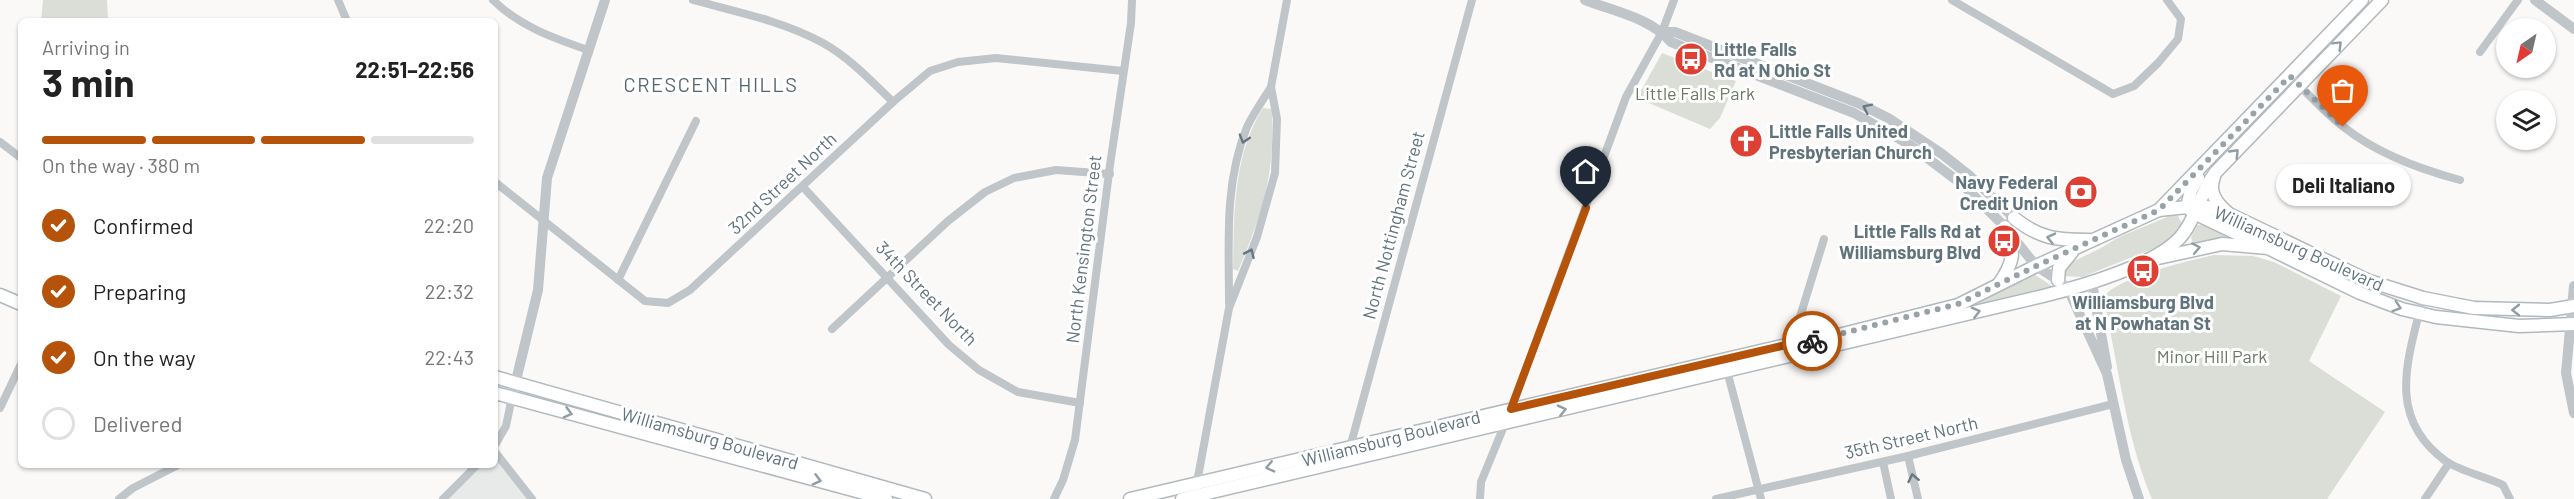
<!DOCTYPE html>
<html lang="en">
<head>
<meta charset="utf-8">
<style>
  :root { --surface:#fff; --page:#f6f6f6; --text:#222; --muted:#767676; --line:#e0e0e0; --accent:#b45309 }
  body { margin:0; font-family:Barlow,sans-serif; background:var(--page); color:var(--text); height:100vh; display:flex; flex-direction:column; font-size:22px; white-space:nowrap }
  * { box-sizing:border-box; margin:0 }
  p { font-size:20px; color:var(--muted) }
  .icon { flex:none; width:33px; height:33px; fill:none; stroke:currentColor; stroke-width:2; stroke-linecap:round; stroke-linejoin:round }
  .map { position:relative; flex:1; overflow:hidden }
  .drawer { position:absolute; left:18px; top:18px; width:480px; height:450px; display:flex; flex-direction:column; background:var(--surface); border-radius:9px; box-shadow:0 2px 4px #0004 }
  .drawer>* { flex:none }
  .needle { width:39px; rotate:214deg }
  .buttons { position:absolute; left:2496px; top:18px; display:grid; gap:12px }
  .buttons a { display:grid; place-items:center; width:60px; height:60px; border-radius:50%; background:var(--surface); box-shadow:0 2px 4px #0004; font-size:30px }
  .pin { position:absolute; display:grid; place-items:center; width:51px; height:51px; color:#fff; margin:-62px -26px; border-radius:50% 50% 50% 0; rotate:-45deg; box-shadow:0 0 6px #0007 }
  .pin .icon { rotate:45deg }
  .courier { position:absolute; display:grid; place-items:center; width:60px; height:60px; margin:-30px; border:4px solid #b45309; border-radius:50%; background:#fff; color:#222; box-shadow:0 2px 8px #0007 }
  .bubble { position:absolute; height:42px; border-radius:21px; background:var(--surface); box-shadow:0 2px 4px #0004; font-size:20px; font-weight:700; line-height:42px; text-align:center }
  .summary em { font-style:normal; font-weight:700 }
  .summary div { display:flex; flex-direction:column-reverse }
  .summary { display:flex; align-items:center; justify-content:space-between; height:102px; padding:0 24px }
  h1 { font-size:39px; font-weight:700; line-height:45px }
  .bar { display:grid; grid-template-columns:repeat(4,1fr); gap:9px 6px; align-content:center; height:72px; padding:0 24px }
  .bar i { height:8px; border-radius:4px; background:var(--line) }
  .bar .current { background:var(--accent) }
  .bar p { grid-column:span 4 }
  ol { padding:0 24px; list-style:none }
  li { display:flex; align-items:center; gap:18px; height:66px }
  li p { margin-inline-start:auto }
  li .icon { padding:6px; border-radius:50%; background:var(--accent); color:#fff; stroke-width:4 }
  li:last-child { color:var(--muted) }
  li i { width:33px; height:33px; border:3px solid var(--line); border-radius:50% }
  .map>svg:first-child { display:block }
</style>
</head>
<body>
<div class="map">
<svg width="2574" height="499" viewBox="0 0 2574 499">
  <rect width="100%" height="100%" fill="#faf9f8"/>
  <path fill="#e8e9e9" d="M 495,452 L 531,499 L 443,499 L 477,465 L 495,465 Z"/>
  <g fill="#dbded7">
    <path d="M 43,0 L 107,0 L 108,21 L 41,21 Z"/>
    <path d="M 1662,53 L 1736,81 L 1720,118 L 1710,129 L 1637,98 Z"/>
    <path d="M 1263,108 L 1272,109 C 1275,175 1263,212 1238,271 L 1233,269 C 1234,215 1233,155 1263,108 Z"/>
    <path d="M 2172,215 L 2178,216 L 2182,223 L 2176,234 L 2165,244 L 2082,277 L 2064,276 L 2063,269 L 2074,261 L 2101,248 L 2119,237 Z"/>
    <path d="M 2204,224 L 2230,238 L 2193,243 L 2191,237 L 2198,225 Z"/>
    <path d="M 2214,255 L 2253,256 L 2274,262 L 2341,296 L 2309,361 L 2385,412 L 2327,499 L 2152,499 C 2125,435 2119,365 2103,298 C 2115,278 2191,260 2214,255 Z"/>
    <path d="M 2034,274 L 2055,288 L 1931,317 L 1976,302 Z"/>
  </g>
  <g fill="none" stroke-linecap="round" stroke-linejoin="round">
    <defs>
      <g id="secondary">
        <path d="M 2214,177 C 2208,192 2216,203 2228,213"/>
        <path d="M 2187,207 L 2191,190 L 2198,178"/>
        <path d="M 2188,208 L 2194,213 L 2255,242"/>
        <path d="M 2159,210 L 2362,0"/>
        <path d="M 2014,218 C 2040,239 2057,240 2089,240"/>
        <path d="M 2158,258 L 2222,244 L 2268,248 L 2360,293 L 2402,309 L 2436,317 L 2519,326 L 2574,324"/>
        <path d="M 2058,280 L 2059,268 L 2072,252"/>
        <path d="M 1999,284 C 2014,262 2016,252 2005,227"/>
        <path d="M 0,295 L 21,304"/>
        <path d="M 495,377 L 925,499"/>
        <path d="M 495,393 L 886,499"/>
        <path d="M 1130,499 L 1799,342 L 1819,340 L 1958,305 L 2036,266 L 2159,210 L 2187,207 L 2207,207 L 2229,214 L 2369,281 L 2423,298 L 2474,308 L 2550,310 L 2574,306"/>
        <path d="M 1182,499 L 2043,296 C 2079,287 2161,264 2183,234 C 2197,216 2201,191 2215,173 L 2382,0"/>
      </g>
    </defs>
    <use href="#secondary" stroke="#b1b9bd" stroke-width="15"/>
    <g stroke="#bfc5c8" stroke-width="8">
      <path d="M 338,0 L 347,21"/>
      <path d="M 493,0 C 519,26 553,38 588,50"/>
      <path d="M 693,0 C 737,12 783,21 823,43 C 850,58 871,81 893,102"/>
      <path d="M 1952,0 L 2113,94 L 2134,86 L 2158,63 L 2178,39 L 2181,19 L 2167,0"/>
      <path d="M 2480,52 L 2518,0"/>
      <path d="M 2290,76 C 2308,94 2325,113 2345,128 C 2378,154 2419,169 2460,180"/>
      <path d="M 0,142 L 21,158"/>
      <path d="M 495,182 L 645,301 L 668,303 L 690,290 L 893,102 L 930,71 L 958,62 L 996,58 L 1123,71"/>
      <path d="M 803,187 L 949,345 L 979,370 L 1018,392 L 1080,403"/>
      <path d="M 618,280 L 696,121"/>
      <path d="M 2423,298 C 2408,359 2385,418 2447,462 C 2461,471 2486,477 2503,485 L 2510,499"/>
      <path d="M 1229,303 C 1229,244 1224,183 1247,127 C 1253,114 1263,100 1271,87"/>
      <path d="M 832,329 L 948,221 L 985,192 L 1014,178 L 1056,170 L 1110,174"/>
      <path d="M 1799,346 L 1799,320 L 1824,239"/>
      <path d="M 1726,367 L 1761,499"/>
      <path d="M 0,408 L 21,364"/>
      <path d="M 495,445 L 506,426 L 512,397"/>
      <path d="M 1349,451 L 1472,0"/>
      <path d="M 495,452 L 532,499"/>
      <path d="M 1908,456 L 1918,499"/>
      <path d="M 1883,462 L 1891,499"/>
      <path d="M 1196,488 L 1229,308 L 1257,237 L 1275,173 L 1277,119 L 1271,87 L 1287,0"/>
      <path d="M 119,499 L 133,488 L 178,465"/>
      <path d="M 443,499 L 477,465"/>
      <path d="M 1054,499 L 1063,480 L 1075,440 L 1110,165 L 1131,23 L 1132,0"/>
      <path d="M 1480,499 L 1481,482 L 1511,409 L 1626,97 L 1662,32 L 1674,0"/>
      <path d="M 1716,499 L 1908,456 L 2113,404"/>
      <path d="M 2425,499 L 2449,463"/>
    </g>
    <g stroke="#bfc5c8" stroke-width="10">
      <path d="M 1585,0 C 1613,11 1651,18 1671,42 L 1854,113 L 1910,145 L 1963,185 L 2005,227 L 2036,266 L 2058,280 L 2068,289 L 2107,374 L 2126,460 L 2139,499"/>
      <path d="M 2535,0 L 2574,29"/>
      <path d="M 1662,32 L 1675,32 L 1858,103 L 1888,118 L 1942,154 L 1970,176 L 2014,218"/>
      <path d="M 2092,283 L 2107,367"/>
      <path d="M 2574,286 L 2566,373 L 2574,413"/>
      <path d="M 512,397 L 538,290 L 547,178 L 605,0"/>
    </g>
    <use href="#secondary" stroke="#fff" stroke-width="12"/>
  </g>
  <defs><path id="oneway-chevron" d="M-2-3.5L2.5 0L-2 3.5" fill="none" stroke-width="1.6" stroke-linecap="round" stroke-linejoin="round" transform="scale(1.5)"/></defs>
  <g stroke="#909ea3">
    <use href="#oneway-chevron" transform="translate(2338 45) rotate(-45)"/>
    <use href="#oneway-chevron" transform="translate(2235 153) rotate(-46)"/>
    <use href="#oneway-chevron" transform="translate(2051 238) rotate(-167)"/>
    <use href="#oneway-chevron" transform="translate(2196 248) rotate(-11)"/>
    <use href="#oneway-chevron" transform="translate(2397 307) rotate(18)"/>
    <use href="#oneway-chevron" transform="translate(2516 310) rotate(-180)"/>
    <use href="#oneway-chevron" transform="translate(1976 312) rotate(-14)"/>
    <use href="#oneway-chevron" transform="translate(1562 410) rotate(-13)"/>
    <use href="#oneway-chevron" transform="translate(568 413) rotate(15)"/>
    <use href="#oneway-chevron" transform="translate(1270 467) rotate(167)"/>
    <use href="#oneway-chevron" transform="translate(817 480) rotate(15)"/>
  </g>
  <g stroke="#667880">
    <use href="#oneway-chevron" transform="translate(1867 108) rotate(-154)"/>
    <use href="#oneway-chevron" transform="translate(1244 139) rotate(107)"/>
    <use href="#oneway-chevron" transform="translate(1250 253) rotate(-66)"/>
    <use href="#oneway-chevron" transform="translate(1913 478) rotate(-102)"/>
  </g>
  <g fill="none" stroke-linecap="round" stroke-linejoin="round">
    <path stroke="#97a3a7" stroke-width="6" stroke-dasharray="0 10.8" d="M 1812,341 L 1958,304 L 2036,266 L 2159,210 L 2290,76 L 2343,127"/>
    <path stroke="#b45309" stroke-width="8" d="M 1586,208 L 1511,409 L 1799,342 L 1812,341"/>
  </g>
  <defs>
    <symbol id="bus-disc" viewBox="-11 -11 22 22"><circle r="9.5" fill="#de4033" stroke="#fff"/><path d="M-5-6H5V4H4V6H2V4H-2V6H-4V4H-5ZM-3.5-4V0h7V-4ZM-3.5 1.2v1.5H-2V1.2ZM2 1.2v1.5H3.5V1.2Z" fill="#fff"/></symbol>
    <symbol id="church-disc" viewBox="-11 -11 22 22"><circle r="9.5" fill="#de4033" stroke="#fff"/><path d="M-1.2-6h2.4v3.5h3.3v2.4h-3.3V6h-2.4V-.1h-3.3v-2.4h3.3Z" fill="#fff"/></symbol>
    <symbol id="bank-disc" viewBox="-11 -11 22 22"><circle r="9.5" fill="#de4033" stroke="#fff"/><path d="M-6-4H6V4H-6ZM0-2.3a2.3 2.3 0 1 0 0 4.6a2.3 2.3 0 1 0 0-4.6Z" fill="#fff"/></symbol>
  </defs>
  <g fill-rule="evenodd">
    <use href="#bus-disc" x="1672" y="40" width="38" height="38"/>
    <use href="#church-disc" x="1727" y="122" width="38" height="38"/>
    <use href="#bank-disc" x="2062" y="173" width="38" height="38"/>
    <use href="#bus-disc" x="1985" y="222" width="38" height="38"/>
    <use href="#bus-disc" x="2124" y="252" width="38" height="38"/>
  </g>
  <g text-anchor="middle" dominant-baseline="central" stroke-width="6" stroke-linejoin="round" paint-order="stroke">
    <g font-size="18" font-weight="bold" fill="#61747c" stroke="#fff" text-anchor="start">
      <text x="1714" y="49">Little Falls<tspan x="1714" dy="21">Rd at N Ohio St</tspan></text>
      <text x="1769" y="131">Little Falls United<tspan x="1769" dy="21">Presbyterian Church</tspan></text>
      <text x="2058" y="182" text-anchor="end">Navy Federal<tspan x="2058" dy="21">Credit Union</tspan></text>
      <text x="1981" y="231" text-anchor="end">Little Falls Rd at<tspan x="1981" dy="21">Williamsburg Blvd</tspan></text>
      <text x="2143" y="302" text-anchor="middle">Williamsburg Blvd<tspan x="2143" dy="21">at N Powhatan St</tspan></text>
    </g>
    <g font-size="18" fill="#6b7a64" stroke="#fff">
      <text x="1695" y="93">Little Falls Park</text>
      <text x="2212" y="356">Minor Hill Park</text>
    </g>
    <g font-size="18" fill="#61747c" stroke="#fff">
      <text transform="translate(782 183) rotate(-43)">32nd Street North</text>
      <text transform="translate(1393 225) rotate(-75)">North Nottingham Street</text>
      <text transform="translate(2299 248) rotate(24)">Williamsburg Boulevard</text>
      <text transform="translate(1083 249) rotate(-83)">North Kensington Street</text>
      <text transform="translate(927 293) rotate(46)">34th Street North</text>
      <text transform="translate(1911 437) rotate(-13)">35th Street North</text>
      <text transform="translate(710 438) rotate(16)">Williamsburg Boulevard</text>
      <text transform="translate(1391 438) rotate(-14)">Williamsburg Boulevard</text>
    </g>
    <g font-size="20" letter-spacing="1.5" fill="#57676d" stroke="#fff">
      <text x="711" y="84">CRESCENT HILLS</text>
    </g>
  </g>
</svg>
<div class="buttons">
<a><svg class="needle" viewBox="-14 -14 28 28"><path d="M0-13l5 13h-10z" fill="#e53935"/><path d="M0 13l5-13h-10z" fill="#767676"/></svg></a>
<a><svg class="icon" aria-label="layers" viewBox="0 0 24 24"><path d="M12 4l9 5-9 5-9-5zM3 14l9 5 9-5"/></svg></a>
</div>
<div class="pin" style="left:2343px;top:127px;background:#ea580c"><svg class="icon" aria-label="bag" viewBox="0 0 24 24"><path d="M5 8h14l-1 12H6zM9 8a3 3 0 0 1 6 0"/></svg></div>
<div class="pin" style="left:1586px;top:208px;background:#1f2937"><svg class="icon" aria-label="home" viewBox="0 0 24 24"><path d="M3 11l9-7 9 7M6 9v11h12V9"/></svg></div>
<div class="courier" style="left:1812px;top:341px"><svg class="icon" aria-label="bike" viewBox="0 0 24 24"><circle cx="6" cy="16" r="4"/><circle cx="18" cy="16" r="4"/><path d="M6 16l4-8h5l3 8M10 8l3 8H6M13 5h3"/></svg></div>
<div class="bubble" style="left:2276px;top:164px;width:135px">Deli Italiano</div>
<section class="drawer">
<div class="summary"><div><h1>3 min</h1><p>Arriving in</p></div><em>22:51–22:56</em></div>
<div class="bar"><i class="current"></i><i class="current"></i><i class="current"></i><i></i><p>On the way · 380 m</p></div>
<ol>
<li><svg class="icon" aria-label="check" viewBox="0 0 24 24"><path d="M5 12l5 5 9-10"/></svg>Confirmed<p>22:20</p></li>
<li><svg class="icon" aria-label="check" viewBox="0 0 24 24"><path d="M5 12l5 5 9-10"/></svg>Preparing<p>22:32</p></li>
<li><svg class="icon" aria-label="check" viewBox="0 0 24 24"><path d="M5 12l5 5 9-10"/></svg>On the way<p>22:43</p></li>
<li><i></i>Delivered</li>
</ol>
</section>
</div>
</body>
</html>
